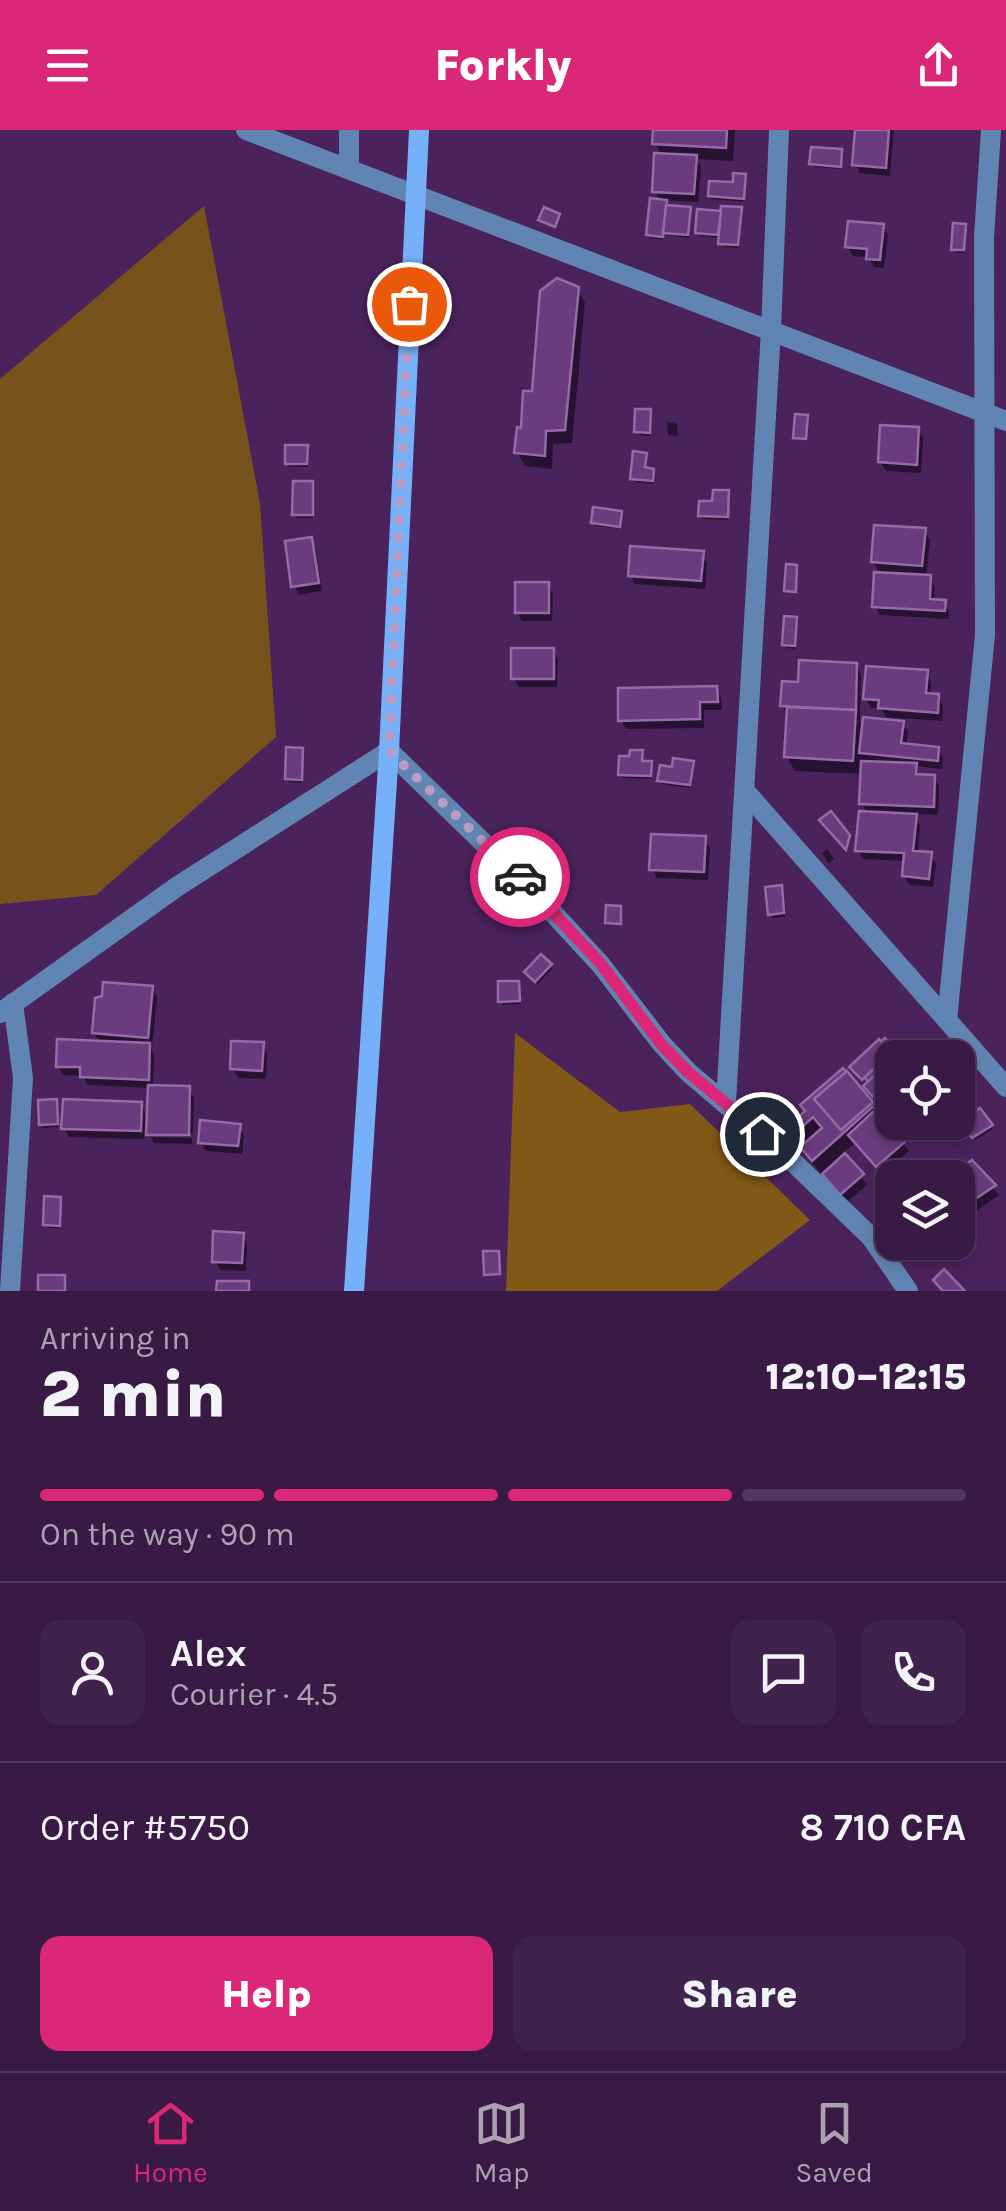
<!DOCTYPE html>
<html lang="en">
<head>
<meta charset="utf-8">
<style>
  :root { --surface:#381a45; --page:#3f234c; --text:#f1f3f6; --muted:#aba1b3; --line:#52385e; --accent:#db2777 }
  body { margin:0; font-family:Karla,sans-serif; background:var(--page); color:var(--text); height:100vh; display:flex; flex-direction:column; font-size:38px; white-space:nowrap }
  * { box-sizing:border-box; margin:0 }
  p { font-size:32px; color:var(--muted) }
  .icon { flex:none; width:55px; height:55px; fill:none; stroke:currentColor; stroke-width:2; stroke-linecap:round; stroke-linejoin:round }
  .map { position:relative; height:1161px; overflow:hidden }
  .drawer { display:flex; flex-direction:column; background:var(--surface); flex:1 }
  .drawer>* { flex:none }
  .fabs { position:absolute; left:875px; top:910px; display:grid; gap:20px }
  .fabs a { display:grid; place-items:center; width:100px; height:100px; border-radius:20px; background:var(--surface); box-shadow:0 5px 15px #0003,0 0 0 2px var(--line); font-size:50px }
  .pin { position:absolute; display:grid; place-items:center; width:85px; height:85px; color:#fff; margin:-42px; border:5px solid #fff; border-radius:50%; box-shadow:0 2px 10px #0007 }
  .courier { position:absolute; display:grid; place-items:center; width:100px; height:100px; margin:-50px; border:8px solid #db2777; border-radius:50%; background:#fff; color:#222; box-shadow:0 2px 12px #0007 }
  .headline em { font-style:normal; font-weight:800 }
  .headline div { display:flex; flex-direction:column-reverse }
  .headline { display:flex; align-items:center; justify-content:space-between; height:170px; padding:0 40px }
  h1 { font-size:65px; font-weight:800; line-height:75px }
  .bar { display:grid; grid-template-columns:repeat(4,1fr); gap:15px 10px; align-content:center; height:120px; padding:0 40px }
  .bar i { height:12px; border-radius:8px; background:var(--line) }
  .bar .on { background:var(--accent) }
  .bar p { grid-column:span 4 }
  .line { display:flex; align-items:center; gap:25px; padding:0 40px; border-top:2px solid var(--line) }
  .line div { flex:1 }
  .round { display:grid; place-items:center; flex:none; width:105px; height:105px; border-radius:20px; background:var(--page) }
  .primary-button { display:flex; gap:20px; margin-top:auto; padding:20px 40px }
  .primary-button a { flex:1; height:115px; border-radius:20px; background:var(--accent); color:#fff; font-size:40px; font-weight:800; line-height:115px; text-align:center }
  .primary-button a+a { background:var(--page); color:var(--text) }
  header { display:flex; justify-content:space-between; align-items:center; height:130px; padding:0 40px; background:var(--accent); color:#fff; font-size:45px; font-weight:800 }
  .menu { display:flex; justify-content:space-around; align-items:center; height:140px; border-top:2px solid var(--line); background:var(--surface); font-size:28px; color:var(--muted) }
  .menu a { display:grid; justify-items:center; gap:5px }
  .menu .on { color:var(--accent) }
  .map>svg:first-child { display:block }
</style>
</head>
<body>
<header><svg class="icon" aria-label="menu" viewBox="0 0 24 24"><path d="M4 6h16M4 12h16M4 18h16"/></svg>Forkly<svg class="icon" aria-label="share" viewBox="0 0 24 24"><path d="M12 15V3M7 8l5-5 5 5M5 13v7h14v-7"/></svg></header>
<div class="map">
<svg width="1006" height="1161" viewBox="0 0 1006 1161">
  <rect width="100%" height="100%" fill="#4b235c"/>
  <path fill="#77531b" d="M 204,76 L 260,373 L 276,607 L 96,765 L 0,774 L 0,249 Z"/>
  <path fill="#815816" d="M 515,903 L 620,982 L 690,974 L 810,1090 L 717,1161 L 506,1161 Z"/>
  <g fill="#0007">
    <path d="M 656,0 L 735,0 L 733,31 L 696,29 L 701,37 L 698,72 L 664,70 L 668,77 L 689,80 L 689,108 L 664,105 L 664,110 L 650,108 L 648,105 L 661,72 L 654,61 L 662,26 L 655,13 Z"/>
    <path d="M 857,0 L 894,0 L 890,46 L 860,43 L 855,34 Z"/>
    <path d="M 841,22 L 842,39 L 814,37 L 812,33 Z"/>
    <path d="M 745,47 L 745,72 L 712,69 L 710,66 L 735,55 Z"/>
    <path d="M 740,80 L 739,118 L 723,117 L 721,108 L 700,106 L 698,103 L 723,84 Z"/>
    <path d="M 883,96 L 888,105 L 884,138 L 874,137 L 868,127 L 853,126 L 848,117 Z"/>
    <path d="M 964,97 L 965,123 L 956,123 L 954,119 Z"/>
    <path d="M 577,159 L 585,173 L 572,313 L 553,314 L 552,339 L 525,336 L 517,322 L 534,263 Z"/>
    <path d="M 650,282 L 651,306 L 639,305 L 637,301 Z"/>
    <path d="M 667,292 L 677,294 L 678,306 L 668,305 Z"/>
    <path d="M 918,299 L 923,308 L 921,343 L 886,341 L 880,332 Z"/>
    <path d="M 306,318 L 308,337 L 289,337 L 287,333 Z"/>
    <path d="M 645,325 L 646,340 L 655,345 L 654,354 L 635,352 L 633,348 Z"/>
    <path d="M 312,354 L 313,388 L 297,388 L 295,384 Z"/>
    <path d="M 727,363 L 728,390 L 703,389 L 701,385 Z"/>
    <path d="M 621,383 L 621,399 L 595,396 L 593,392 Z"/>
    <path d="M 925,401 L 930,410 L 926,448 L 930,448 L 935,457 L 934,471 L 944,472 L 949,481 L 949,489 L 880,485 L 875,476 L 881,445 L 873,432 Z"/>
    <path d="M 310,410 L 316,419 L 322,461 L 299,465 L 294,456 Z"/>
    <path d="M 702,424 L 707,433 L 705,459 L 635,454 L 630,445 Z"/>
    <path d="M 548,455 L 553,464 L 552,491 L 522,491 L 517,482 Z"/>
    <path d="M 796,489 L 796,519 L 786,518 L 784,515 Z"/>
    <path d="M 552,521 L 558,529 L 557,557 L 519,557 L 513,548 Z"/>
    <path d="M 856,535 L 861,544 L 860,592 L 864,600 L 902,593 L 908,602 L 906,616 L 938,619 L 943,628 L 942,639 L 915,636 L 920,645 L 934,648 L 939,656 L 938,685 L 914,684 L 920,695 L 918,724 L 930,725 L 936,734 L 933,757 L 909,755 L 904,746 L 906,731 L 863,729 L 858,720 L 868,684 L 861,673 L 863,644 L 795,641 L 787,627 L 788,585 L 782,576 L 800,554 Z"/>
    <path d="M 926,542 L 931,551 L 930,566 L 938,567 L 943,576 L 942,591 L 886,587 L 881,578 L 871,578 L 866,569 Z"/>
    <path d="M 716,559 L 721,568 L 722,580 L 704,580 L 704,598 L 626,599 L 621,590 Z"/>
    <path d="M 301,620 L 302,653 L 289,652 L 287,649 Z"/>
    <path d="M 641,623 L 643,634 L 650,634 L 652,638 L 652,649 L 623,648 L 620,644 Z"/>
    <path d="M 693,633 L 691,658 L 662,654 L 660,650 L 674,640 Z"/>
    <path d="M 704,709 L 710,718 L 708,750 L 657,748 L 652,739 Z"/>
    <path d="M 827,719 L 834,729 L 829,734 L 822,723 Z"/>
    <path d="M 781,757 L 785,787 L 772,788 L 770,784 Z"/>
    <path d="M 550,835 L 552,839 L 538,854 L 529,845 Z"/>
    <path d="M 518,854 L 521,874 L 503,875 L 501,871 Z"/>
    <path d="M 152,858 L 157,867 L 152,916 L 149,915 L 154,924 L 153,958 L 188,959 L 194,968 L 193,1003 L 150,1002 L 150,1007 L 145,998 L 144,1009 L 69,1007 L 64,998 L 140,974 L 149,989 L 150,958 L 88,955 L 82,946 L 63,945 L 58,936 L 100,913 L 94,903 Z"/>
    <path d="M 262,914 L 267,923 L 266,949 L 238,948 L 233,939 Z"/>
    <path d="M 892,928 L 892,957 L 877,970 L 868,960 L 869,953 L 854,941 Z"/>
    <path d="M 55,972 L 58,997 L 44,998 L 42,995 Z"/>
    <path d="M 873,977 L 909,1021 L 882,1044 L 855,1013 L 842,1024 L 867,1055 L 847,1072 L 823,1041 L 821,1043 L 811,1032 L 789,999 L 808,982 Z"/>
    <path d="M 980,981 L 993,999 L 975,1010 L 963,993 Z"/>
    <path d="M 239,996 L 244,1005 L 242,1024 L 206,1021 L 200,1012 Z"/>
    <path d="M 151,1007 L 192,1008 L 192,1014 L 154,1013 Z"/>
    <path d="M 972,1034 L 999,1065 L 972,1084 L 958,1066 L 958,1048 Z"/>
    <path d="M 60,1069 L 61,1098 L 48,1098 L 46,1094 Z"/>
    <path d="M 242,1105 L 247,1114 L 246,1141 L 220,1140 L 215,1131 Z"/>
  </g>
  <g fill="#6b3b7f" stroke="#946aa7" stroke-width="2.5">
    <path d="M 653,0 L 727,0 L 726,18 L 652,14 Z"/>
    <path d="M 855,0 L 889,0 L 886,38 L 852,35 Z"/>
    <path d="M 811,17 L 842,19 L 841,37 L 809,34 Z"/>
    <path d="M 654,23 L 697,25 L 694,64 L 652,62 Z"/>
    <path d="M 733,43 L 746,44 L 744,69 L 708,66 L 709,51 L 733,52 Z"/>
    <path d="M 650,68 L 667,70 L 663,107 L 646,105 Z"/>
    <path d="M 666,75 L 691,77 L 688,105 L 663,103 Z"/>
    <path d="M 721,76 L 742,77 L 738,115 L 718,114 Z"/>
    <path d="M 544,77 L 560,84 L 555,97 L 538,90 Z"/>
    <path d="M 697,79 L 721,81 L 718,105 L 695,103 Z"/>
    <path d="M 848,91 L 884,94 L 880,130 L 866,129 L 867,119 L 845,117 Z"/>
    <path d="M 953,93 L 966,94 L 964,120 L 951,120 Z"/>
    <path d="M 557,148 L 579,157 L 565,300 L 546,301 L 545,326 L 514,323 L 517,297 L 521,298 L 523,261 L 532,261 L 540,161 Z"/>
    <path d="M 635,279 L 651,279 L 650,303 L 634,302 Z"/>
    <path d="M 795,284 L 808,285 L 806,309 L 793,308 Z"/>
    <path d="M 880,295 L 919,297 L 917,335 L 878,332 Z"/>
    <path d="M 285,315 L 308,315 L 307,334 L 285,334 Z"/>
    <path d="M 633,321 L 647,323 L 645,337 L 654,339 L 653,351 L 630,349 Z"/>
    <path d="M 293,351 L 313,351 L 313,385 L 292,385 Z"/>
    <path d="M 713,360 L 729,360 L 728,387 L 698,386 L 699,371 L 712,371 Z"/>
    <path d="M 593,377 L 622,381 L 620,397 L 591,393 Z"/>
    <path d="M 874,395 L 926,398 L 922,436 L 871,432 Z"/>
    <path d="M 312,407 L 319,453 L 291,457 L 285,411 Z"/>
    <path d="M 630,416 L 704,421 L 701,451 L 628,446 Z"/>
    <path d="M 786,434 L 797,435 L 796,462 L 784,461 Z"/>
    <path d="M 874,442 L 931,445 L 930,469 L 946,470 L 945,481 L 872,477 Z"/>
    <rect x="515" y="452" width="34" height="31"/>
    <path d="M 784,486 L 797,487 L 795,516 L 782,515 Z"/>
    <rect x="511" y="518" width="43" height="31"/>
    <path d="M 799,530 L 857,533 L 856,580 L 780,576 L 782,551 L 798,552 Z"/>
    <path d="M 866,536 L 928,540 L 926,563 L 939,564 L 938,583 L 878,578 L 879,570 L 863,569 Z"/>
    <path d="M 717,556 L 718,572 L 700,572 L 700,589 L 618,591 L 618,558 Z"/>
    <path d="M 787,577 L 856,580 L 853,631 L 784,627 Z"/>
    <path d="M 863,587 L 904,591 L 901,613 L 939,617 L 938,631 L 859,623 Z"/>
    <path d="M 286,617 L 303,618 L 302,650 L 285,649 Z"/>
    <path d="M 630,620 L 643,620 L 642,631 L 652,631 L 651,646 L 618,645 L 619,626 L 629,626 Z"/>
    <path d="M 673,628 L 694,631 L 690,655 L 657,651 L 660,635 L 672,637 Z"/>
    <path d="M 861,631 L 917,633 L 916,644 L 935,645 L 934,677 L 859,674 Z"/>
    <path d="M 831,681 L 850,705 L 846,720 L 819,690 Z"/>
    <path d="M 859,681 L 917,684 L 913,721 L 932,722 L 929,749 L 902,746 L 904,723 L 855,721 Z"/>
    <path d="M 651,704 L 706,706 L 704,742 L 649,740 Z"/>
    <path d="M 782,755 L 784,783 L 768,785 L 765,757 Z"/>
    <path d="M 606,775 L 621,776 L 621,794 L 605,793 Z"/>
    <path d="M 541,824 L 552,834 L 535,852 L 524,842 Z"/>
    <path d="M 498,851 L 519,851 L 520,871 L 498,872 Z"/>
    <path d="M 103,852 L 153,856 L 148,908 L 92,903 L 95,868 L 102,866 Z"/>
    <path d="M 885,908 L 902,928 L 892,928 L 892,944 L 875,959 L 853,935 Z"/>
    <path d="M 57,909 L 150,913 L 149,950 L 80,947 L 80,937 L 56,937 Z"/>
    <path d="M 879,909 L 891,922 L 862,950 L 849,937 Z"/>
    <path d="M 231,911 L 264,912 L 262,941 L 230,939 Z"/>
    <path d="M 892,929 L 892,952 L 874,968 L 863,956 Z"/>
    <path d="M 843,938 L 875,975 L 812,1031 L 800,1017 L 822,998 L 813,987 L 792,1006 L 786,999 L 805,981 L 800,975 Z"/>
    <path d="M 847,941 L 873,972 L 841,1000 L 814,969 Z"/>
    <path d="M 148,955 L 190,956 L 189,1005 L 146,1005 Z"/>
    <path d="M 57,969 L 58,994 L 39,995 L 38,970 Z"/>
    <path d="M 63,969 L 142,972 L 141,1001 L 61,999 Z"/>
    <path d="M 877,978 L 906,1011 L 876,1037 L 848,1005 Z"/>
    <path d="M 980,978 L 993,995 L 972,1008 L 960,992 Z"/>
    <path d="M 200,990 L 241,994 L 238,1016 L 198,1013 Z"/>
    <path d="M 845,1023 L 864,1044 L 840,1065 L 822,1044 Z"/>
    <path d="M 972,1030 L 996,1055 L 965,1076 L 958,1067 L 958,1048 L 946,1048 Z"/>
    <path d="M 44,1066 L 61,1067 L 60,1096 L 43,1095 Z"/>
    <path d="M 213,1101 L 244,1103 L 242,1133 L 212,1132 Z"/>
    <path d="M 483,1121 L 499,1121 L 500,1144 L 484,1145 Z"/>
    <path d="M 944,1139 L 965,1161 L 943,1161 L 933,1150 Z"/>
    <rect x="38" y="1145" width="27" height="16"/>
    <path d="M 217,1151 L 249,1151 L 249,1161 L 216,1161 Z"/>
  </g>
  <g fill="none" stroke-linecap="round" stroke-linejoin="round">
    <g stroke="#6185b2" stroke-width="20">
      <path d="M 246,0 L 1006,291"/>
      <path d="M 349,39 L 349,0"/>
      <path d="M 745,661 L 1006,957"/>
      <path d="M 0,883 L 178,756 L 389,621 L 530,758 L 601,835 L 661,913 L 688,942 L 790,1029 L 871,1107 L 908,1161"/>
      <path d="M 947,890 L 985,505 L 984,107 L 991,0"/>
      <path d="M 726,972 L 771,200 L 779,0"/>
      <path d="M 10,1161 L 23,948 L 13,873"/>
    </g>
    <path stroke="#76b0f8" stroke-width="20" d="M 354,1161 L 389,621 L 419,0"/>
  </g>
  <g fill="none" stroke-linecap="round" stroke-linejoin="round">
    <path stroke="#b89cc6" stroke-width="10" stroke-dasharray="0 18" d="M 409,174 L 389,621 L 520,747"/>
    <path stroke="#db2777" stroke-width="12" d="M 520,747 L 601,834 L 661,914 L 688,942 L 762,1004"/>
  </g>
</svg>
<div class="fabs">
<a><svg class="icon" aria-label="locate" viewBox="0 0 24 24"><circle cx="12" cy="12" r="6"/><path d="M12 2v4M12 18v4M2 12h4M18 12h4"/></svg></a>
<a><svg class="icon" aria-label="layers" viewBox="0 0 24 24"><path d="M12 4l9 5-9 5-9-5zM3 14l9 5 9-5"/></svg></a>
</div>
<div class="pin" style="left:409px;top:174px;background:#ea580c"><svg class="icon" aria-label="bag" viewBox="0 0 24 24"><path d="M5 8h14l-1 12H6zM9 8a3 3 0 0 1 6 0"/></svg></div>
<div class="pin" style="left:762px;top:1004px;background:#1f2937"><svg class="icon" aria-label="home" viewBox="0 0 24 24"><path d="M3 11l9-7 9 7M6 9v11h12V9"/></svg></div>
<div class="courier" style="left:520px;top:747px"><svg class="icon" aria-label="car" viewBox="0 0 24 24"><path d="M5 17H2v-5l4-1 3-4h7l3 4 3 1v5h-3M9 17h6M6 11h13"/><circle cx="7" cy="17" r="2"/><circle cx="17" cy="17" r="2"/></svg></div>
</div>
<section class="drawer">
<div class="headline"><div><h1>2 min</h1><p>Arriving in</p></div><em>12:10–12:15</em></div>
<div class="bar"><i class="on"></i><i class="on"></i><i class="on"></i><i></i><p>On the way · 90 m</p></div>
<div class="line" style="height:180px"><a class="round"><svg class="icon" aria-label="person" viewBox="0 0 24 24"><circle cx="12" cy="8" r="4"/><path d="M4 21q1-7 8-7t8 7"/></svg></a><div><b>Alex</b><p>Courier · 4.5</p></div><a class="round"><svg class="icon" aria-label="chat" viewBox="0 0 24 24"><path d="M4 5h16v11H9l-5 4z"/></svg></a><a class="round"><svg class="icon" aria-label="phone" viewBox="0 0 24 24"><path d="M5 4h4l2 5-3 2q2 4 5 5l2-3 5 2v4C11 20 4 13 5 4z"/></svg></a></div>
<div class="line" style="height:130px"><div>Order #5750</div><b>8 710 CFA</b></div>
<div class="primary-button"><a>Help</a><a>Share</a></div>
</section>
<nav class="menu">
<a class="on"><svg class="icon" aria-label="home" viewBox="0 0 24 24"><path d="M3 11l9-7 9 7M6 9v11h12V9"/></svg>Home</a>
<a><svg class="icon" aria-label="map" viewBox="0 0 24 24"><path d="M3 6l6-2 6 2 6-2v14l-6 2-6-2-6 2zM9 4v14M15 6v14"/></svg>Map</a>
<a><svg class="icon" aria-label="saved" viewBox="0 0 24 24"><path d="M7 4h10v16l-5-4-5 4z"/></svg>Saved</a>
</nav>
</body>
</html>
